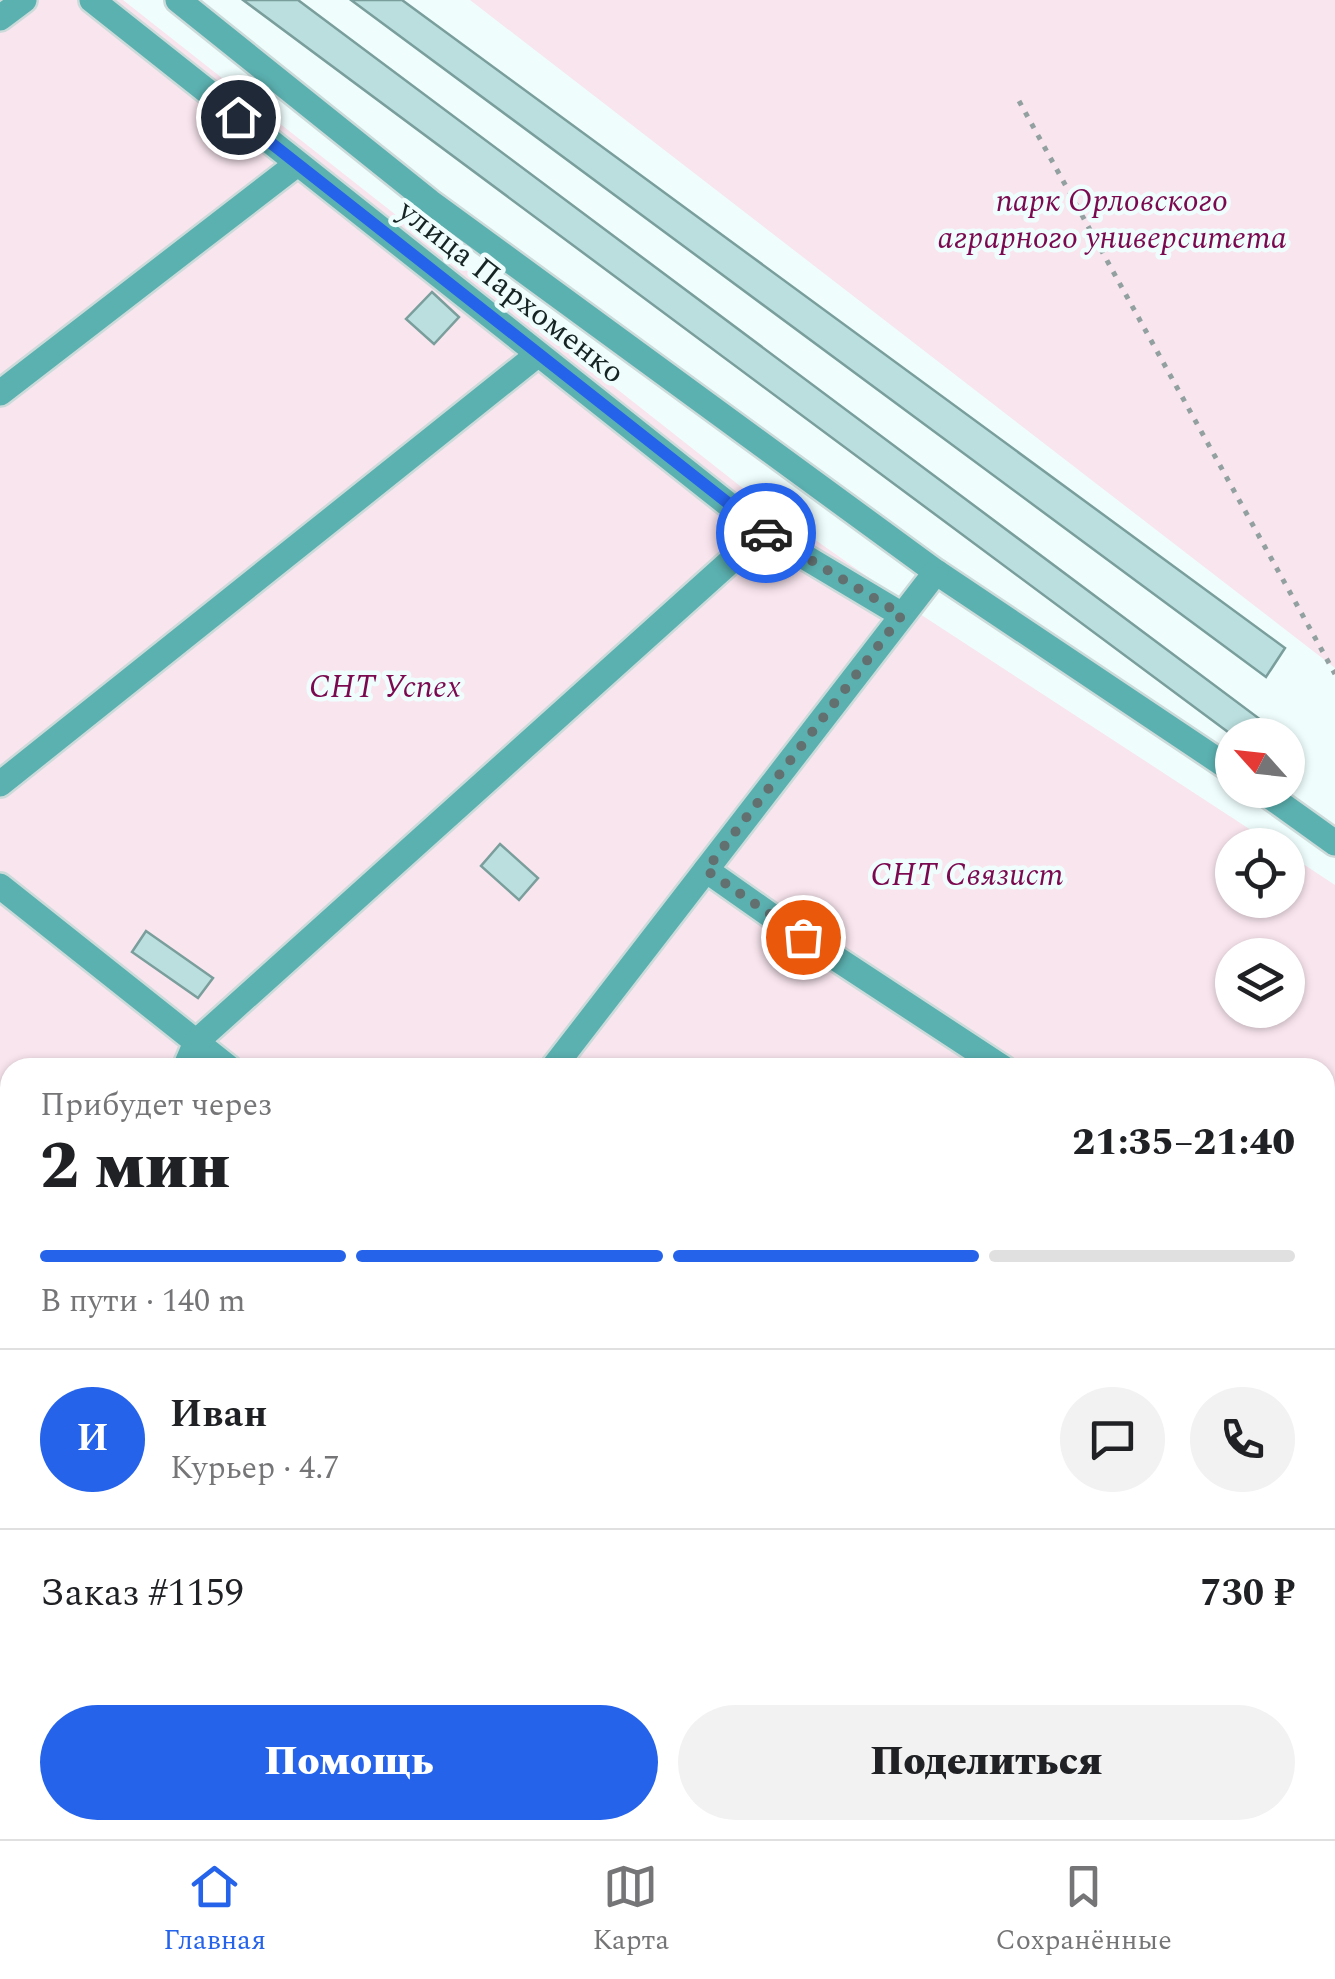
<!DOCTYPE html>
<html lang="ru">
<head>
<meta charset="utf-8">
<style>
  :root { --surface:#fff; --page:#f2f2f2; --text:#202124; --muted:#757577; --line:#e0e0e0; --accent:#2563eb }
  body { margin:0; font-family:Spectral,serif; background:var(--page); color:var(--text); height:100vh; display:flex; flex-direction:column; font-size:38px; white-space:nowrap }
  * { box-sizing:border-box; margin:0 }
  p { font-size:32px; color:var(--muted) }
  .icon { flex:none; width:55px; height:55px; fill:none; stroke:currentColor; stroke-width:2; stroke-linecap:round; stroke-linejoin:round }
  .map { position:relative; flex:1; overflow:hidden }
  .side { position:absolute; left:0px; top:1058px; width:1335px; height:782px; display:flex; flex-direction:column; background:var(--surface); border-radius:30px 30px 0 0; box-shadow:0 2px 8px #0004 }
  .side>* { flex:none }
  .needle { width:65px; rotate:297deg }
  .controls { position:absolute; left:1215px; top:718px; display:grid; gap:20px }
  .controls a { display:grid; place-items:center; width:90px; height:90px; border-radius:50%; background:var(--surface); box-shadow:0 2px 8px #0004; font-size:50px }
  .pin { position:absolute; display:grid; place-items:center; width:85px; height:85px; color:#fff; margin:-42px; border:5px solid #fff; border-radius:50%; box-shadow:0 2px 10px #0007 }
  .courier { position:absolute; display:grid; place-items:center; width:100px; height:100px; margin:-50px; border:8px solid #2563eb; border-radius:50%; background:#fff; color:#222; box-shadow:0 2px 12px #0007 }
  .headline em { font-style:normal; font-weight:800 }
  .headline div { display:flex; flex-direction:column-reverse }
  .headline { display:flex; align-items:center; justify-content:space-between; height:170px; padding:0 40px }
  h1 { font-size:65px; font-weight:800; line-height:75px }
  .bar { display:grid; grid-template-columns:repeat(4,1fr); gap:15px 10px; align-content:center; height:120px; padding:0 40px }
  .bar i { height:12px; border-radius:8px; background:var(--line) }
  .bar .selected { background:var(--accent) }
  .bar p { grid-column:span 4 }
  .line { display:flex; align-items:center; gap:25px; padding:0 40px; border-top:2px solid var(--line) }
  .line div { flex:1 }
  .round { display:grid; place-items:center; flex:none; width:105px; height:105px; border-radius:52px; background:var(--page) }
  .action { display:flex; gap:20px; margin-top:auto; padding:20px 40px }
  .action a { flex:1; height:115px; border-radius:60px; background:var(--accent); color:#fff; font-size:40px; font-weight:800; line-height:115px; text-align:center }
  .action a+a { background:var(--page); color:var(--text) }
  .tabs { display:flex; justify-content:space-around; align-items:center; height:140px; border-top:2px solid var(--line); background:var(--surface); font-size:28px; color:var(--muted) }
  .tabs a { display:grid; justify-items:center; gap:5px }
  .tabs .selected { color:var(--accent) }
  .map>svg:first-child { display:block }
</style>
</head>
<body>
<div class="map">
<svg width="1335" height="1839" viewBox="0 0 1335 1839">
  <rect width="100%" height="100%" fill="#effefd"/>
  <g fill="#f9e5ee" fill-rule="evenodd">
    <path d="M 0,0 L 123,0 L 749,493 L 923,616 L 1274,845 L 1232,845 L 1232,900 L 1288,900 L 1288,854 L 1335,885 L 1335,1839 L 0,1839 ZM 1232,955 L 1288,955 L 1288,1010 L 1232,1010 ZM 10,1068 L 1325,1068 L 1325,1830 L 10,1830 Z"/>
    <path d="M 470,0 L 1335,0 L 1335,668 Z"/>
  </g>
  <g fill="#badfde" stroke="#7a9e9c" stroke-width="2.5">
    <path d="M 243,0 L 298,0 L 1281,735 L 1232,735 Z"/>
    <path d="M 351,0 L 402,0 L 1285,648 L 1266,677 Z"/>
    <path d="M 432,292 L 459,317 L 434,344 L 406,319 Z"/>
    <path d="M 500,844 L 538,878 L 519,900 L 481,866 Z"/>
    <path d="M 146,931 L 213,978 L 198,998 L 132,952 Z"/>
  </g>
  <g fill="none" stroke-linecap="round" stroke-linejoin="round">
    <defs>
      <g id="minor">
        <path d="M 92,0 L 763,532 L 902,615"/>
        <path d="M 178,0 L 430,202 L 936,572 L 1232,770"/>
        <path d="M 0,18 L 24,0"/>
        <path d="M 0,393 L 297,164"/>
        <path d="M 0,784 L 537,355"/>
        <path d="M 1261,790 L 1335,843"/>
        <path d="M 706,870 L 770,915 L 1003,1068"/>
        <path d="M 0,886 L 229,1068"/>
        <path d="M 185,1068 L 196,1042 L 763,532"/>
        <path d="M 553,1068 L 936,572"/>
        <path d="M 1325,1280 L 1335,1287"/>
        <path d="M 0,1499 L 10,1476"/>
        <path d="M 1325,1629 L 1335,1636"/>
        <path d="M 1325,1713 L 1335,1698"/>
        <path d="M 0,1729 L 10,1737"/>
        <path d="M 131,1830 L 143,1839"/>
        <path d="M 1229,1830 L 1242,1839"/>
        <path d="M 174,1839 L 179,1830"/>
        <path d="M 532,1839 L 537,1830"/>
        <path d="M 1032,1839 L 1042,1830"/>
      </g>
    </defs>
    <use href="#minor" stroke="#ccdbda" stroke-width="30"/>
    <path stroke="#92a0a0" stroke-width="5" stroke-dasharray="5 8" stroke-linecap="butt" d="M 1019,101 L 1335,674"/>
    <use href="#minor" stroke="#5bb1b0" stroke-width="25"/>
  </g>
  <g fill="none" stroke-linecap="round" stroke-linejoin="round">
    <path stroke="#627070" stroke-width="10" stroke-dasharray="0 18" d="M 766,533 L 902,615 L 706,870 L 803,937"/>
    <path stroke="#2563eb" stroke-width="12" d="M 238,117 L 766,533"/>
  </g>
  <g text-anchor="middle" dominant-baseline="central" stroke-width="9" stroke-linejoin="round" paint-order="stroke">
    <g font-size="32" font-style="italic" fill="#7b0950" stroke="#effefd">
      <text x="1112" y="201">парк Орловского<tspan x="1112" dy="37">аграрного университета</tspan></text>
      <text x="385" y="687">СНТ Успех</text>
      <text x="967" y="875">СНТ Связист</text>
    </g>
    <g font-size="32" fill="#162424" stroke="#effefd">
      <text transform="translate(511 292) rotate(38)">улица Пархоменко</text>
    </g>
  </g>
</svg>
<div class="controls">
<a><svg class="needle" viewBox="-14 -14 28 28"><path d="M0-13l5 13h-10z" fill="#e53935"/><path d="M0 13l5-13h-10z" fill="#757577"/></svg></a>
<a><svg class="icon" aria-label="locate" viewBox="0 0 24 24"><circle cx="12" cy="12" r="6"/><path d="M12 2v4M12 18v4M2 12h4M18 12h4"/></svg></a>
<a><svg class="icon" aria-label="layers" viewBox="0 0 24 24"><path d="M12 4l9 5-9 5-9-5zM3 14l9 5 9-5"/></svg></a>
</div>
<div class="pin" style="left:803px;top:937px;background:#ea580c"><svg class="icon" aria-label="bag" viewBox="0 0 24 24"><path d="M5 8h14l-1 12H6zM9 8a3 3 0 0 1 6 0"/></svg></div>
<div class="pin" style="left:238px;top:117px;background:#1f2937"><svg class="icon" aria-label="home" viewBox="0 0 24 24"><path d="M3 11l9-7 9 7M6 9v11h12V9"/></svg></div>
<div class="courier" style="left:766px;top:533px"><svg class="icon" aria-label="car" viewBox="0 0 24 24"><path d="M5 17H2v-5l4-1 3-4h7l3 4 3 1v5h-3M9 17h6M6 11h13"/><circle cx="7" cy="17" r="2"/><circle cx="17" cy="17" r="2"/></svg></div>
<section class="side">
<div class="headline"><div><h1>2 мин</h1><p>Прибудет через</p></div><em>21:35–21:40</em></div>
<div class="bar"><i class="selected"></i><i class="selected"></i><i class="selected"></i><i></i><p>В пути · 140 m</p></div>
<div class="line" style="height:180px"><b class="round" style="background:var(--accent);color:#fff">И</b><div><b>Иван</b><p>Курьер · 4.7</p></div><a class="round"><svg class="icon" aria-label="chat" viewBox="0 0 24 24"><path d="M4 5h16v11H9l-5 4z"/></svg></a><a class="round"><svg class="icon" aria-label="phone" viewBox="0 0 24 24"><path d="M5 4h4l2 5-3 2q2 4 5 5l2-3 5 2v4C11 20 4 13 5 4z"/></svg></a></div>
<div class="line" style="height:130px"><div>Заказ #1159</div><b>730 ₽</b></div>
<div class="action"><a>Помощь</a><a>Поделиться</a></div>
</section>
</div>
<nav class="tabs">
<a class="selected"><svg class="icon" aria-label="home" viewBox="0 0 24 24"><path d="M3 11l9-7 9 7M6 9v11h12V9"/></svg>Главная</a>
<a><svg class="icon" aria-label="map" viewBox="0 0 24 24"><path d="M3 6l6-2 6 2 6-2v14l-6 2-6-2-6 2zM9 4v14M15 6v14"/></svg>Карта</a>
<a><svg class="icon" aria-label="saved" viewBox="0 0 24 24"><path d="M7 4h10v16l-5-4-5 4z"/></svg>Сохранённые</a>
</nav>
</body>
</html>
